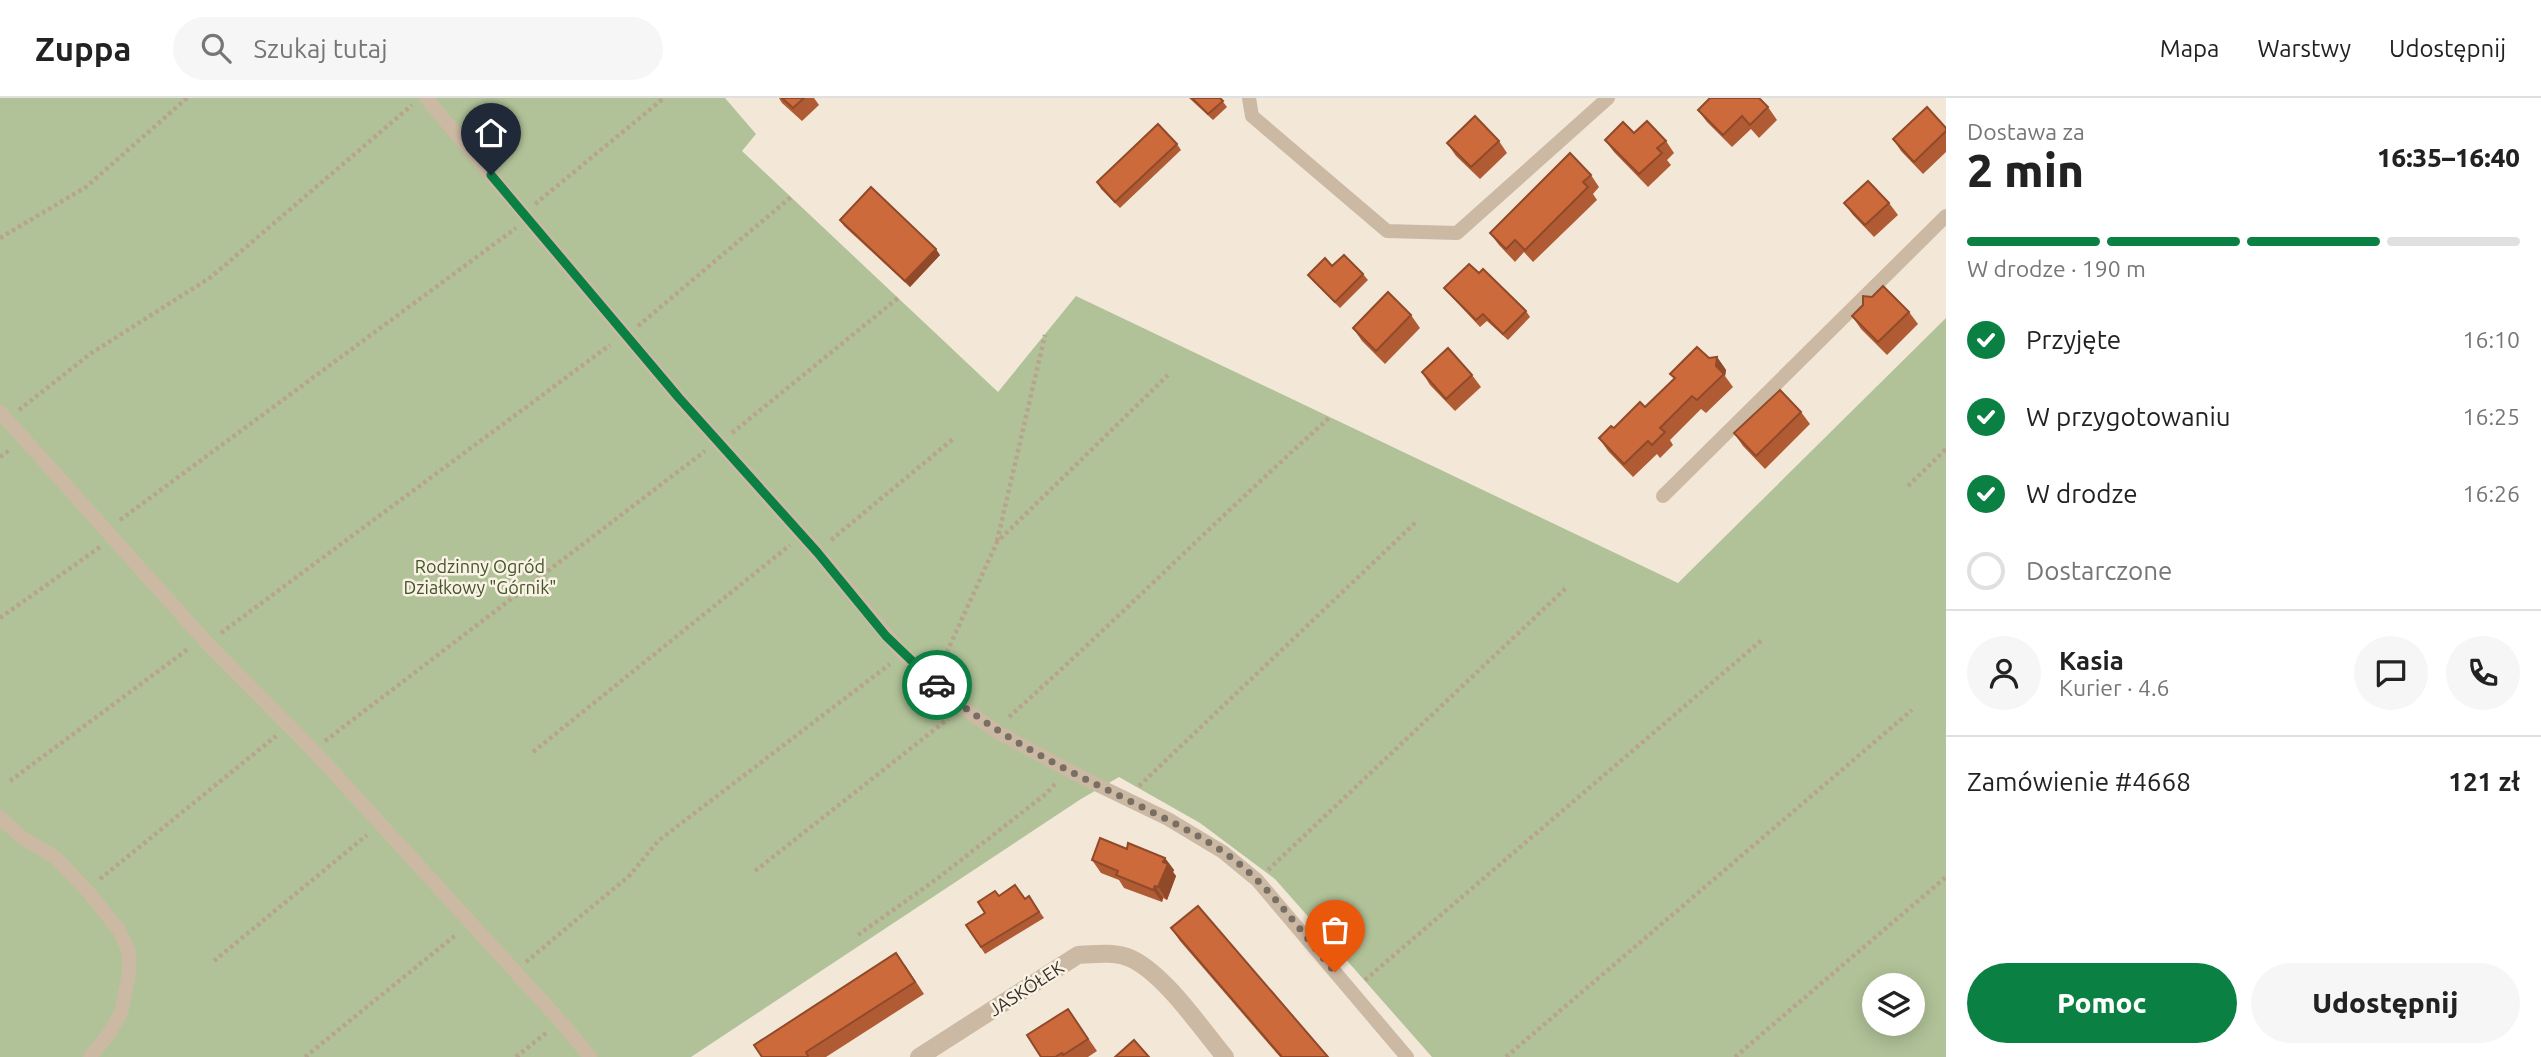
<!DOCTYPE html>
<html lang="pl">
<head>
<meta charset="utf-8">
<style>
  :root { --surface:#fff; --page:#f6f6f6; --text:#222; --muted:#767676; --line:#e0e0e0; --accent:#0b8043 }
  body { margin:0; font-family:Ubuntu,sans-serif; background:var(--page); color:var(--text); height:100vh; display:flex; flex-direction:column; font-size:26px; white-space:nowrap }
  * { box-sizing:border-box; margin:0 }
  p { font-size:23px; color:var(--muted) }
  .icon { flex:none; width:38px; height:38px; fill:none; stroke:currentColor; stroke-width:2; stroke-linecap:round; stroke-linejoin:round }
  .map { position:relative; flex:1; overflow:hidden }
  .details { display:flex; flex-direction:column; background:var(--surface); width:595px }
  .details>* { flex:none }
  .tools { position:absolute; left:1862px; top:875px; display:grid; gap:14px }
  .tools a { display:grid; place-items:center; width:63px; height:63px; border-radius:50%; background:var(--surface); box-shadow:0 4px 18px #0003; font-size:35px }
  .pin { position:absolute; display:grid; place-items:center; width:60px; height:60px; color:#fff; margin:-72px -30px; border-radius:50% 50% 50% 0; rotate:-45deg; box-shadow:0 0 7px #0007 }
  .pin .icon { rotate:45deg }
  .courier { position:absolute; display:grid; place-items:center; width:70px; height:70px; margin:-35px; border:5px solid #0b8043; border-radius:50%; background:#fff; color:#222; box-shadow:0 2px 9px #0007 }
  .summary em { font-style:normal; font-weight:800 }
  .summary div { display:flex; flex-direction:column-reverse }
  .summary { display:flex; align-items:center; justify-content:space-between; height:119px; padding:0 21px }
  h1 { font-size:46px; font-weight:800; line-height:52px }
  .bar { display:grid; grid-template-columns:repeat(4,1fr); gap:10px 7px; align-content:center; height:84px; padding:0 21px }
  .bar i { height:9px; border-radius:5px; background:var(--line) }
  .bar .active { background:var(--accent) }
  .bar p { grid-column:span 4 }
  .line { display:flex; align-items:center; gap:18px; padding:0 21px; border-top:2px solid var(--line) }
  .line div { flex:1 }
  .round { display:grid; place-items:center; flex:none; width:74px; height:74px; border-radius:37px; background:var(--page) }
  ol { padding:0 21px; list-style:none }
  li { display:flex; align-items:center; gap:21px; height:77px }
  li p { margin-inline-start:auto }
  li .icon { padding:7px; border-radius:50%; background:var(--accent); color:#fff; stroke-width:4 }
  li:last-child { color:var(--muted) }
  li i { width:38px; height:38px; border:4px solid var(--line); border-radius:50% }
  .button { display:flex; gap:14px; margin-top:auto; padding:14px 21px }
  .button a { flex:1; height:80px; border-radius:42px; background:var(--accent); color:#fff; font-size:28px; font-weight:800; line-height:80px; text-align:center }
  .button a+a { background:var(--page); color:var(--text) }
  header { display:flex; align-items:center; gap:42px; box-sizing:border-box; height:98px; padding:0 35px; background:var(--surface); border-bottom:2px solid var(--line) }
  header strong { font-size:33px }
  nav { display:flex; gap:38px; margin-inline-start:auto; font-size:24px }
  .search { width:490px; height:63px; background:var(--page); display:flex; align-items:center; gap:18px; box-sizing:border-box; padding:0 24px; border-radius:38px; color:var(--muted); font-size:26px }
  main { display:flex; flex:1; min-height:0 }
  .map>svg:first-child { display:block }
</style>
</head>
<body>
<header>
<strong>Zuppa</strong>
<div class="search"><svg class="icon" aria-label="search" viewBox="0 0 24 24"><circle cx="10" cy="10" r="6"/><path d="M15 15l6 6"/></svg>Szukaj tutaj</div>
<nav><a>Mapa</a><a>Warstwy</a><a>Udostępnij</a></nav>
</header>
<main>
<div class="map">
<svg width="1946" height="959" viewBox="0 0 1946 959">
  <rect width="100%" height="100%" fill="#f3e8d8"/>
  <path fill="#b1c298" fill-rule="evenodd" d="M 0,0 L 725,0 L 756,36 L 742,53 L 998,294 L 1076,198 L 1678,485 L 1946,220 L 1946,959 L 1432,959 L 1275,781 L 1200,725 L 1119,679 L 1081,701 L 691,959 L 0,959 ZM 1874,887 L 1913,887 L 1913,926 L 1874,926 Z"/>
  <g fill="none" stroke-linecap="round" stroke-linejoin="round">
    <g stroke="#b7a38e" stroke-width="4.5" stroke-dasharray="3.5 3.5" stroke-linecap="butt">
      <path d="M 535,106 L 664,0"/>
      <path d="M 0,140 L 86,89 L 187,0"/>
      <path d="M 638,228 L 791,99"/>
      <path d="M 19,312 L 90,256 L 211,179 L 412,7"/>
      <path d="M 732,335 L 898,200"/>
      <path d="M 0,359 L 10,352"/>
      <path d="M 1908,388 L 1946,351"/>
      <path d="M 120,422 L 516,130"/>
      <path d="M 831,442 L 953,341"/>
      <path d="M 997,443 L 1045,237"/>
      <path d="M 0,520 L 100,449"/>
      <path d="M 221,535 L 610,247"/>
      <path d="M 941,567 L 997,444 L 1168,277"/>
      <path d="M 1009,619 C 1117,522 1220,418 1329,320"/>
      <path d="M 325,643 L 705,353"/>
      <path d="M 533,654 L 790,447"/>
      <path d="M 10,683 L 188,551"/>
      <path d="M 1139,688 L 1416,424"/>
      <path d="M 1268,772 L 1567,489"/>
      <path d="M 755,773 L 948,621"/>
      <path d="M 100,781 L 276,638"/>
      <path d="M 858,837 L 938,780 L 1047,695 L 1055,686"/>
      <path d="M 214,863 L 367,737"/>
      <path d="M 526,864 L 630,777 L 658,743 L 890,566"/>
      <path d="M 1365,882 L 1763,541"/>
      <path d="M 305,959 L 457,836"/>
      <path d="M 516,959 L 546,935"/>
      <path d="M 1506,959 L 1912,612"/>
      <path d="M 1735,959 L 1946,779"/>
    </g>
    <g stroke="#cbb9a4" stroke-width="14">
      <path d="M 426,0 L 679,300 L 817,454 L 902,555 L 962,609 L 996,633 L 1077,677 L 1168,721 L 1223,754 L 1257,782 L 1407,959"/>
      <path d="M 1249,0 L 1252,18 L 1387,133 L 1457,135 L 1608,0"/>
      <path d="M 0,314 L 207,545 L 313,652 L 563,926 L 590,959"/>
      <path d="M 1663,398 L 1946,118"/>
      <path d="M 0,719 L 20,738 L 56,760 L 90,796 L 119,832 L 129,854 L 129,875 L 121,915 L 108,937 L 90,959"/>
    </g>
    <path stroke="#cbb9a4" stroke-width="18" d="M 919,959 L 1078,857 C 1095,856 1116,853 1132,861 C 1165,877 1201,930 1225,959"/>
  </g>
  <g fill="#b05b34">
    <path d="M 779,0 L 814,0 L 819,7 L 802,23 L 782,5 Z"/>
    <path d="M 1189,0 L 1220,0 L 1227,9 L 1213,22 Z"/>
    <path d="M 1768,9 L 1777,22 L 1759,40 L 1751,31 L 1732,49 L 1707,24 L 1698,12 Z"/>
    <path d="M 1946,30 L 1946,54 L 1923,76 L 1901,53 L 1893,41 Z"/>
    <path d="M 1634,35 L 1666,43 L 1674,55 L 1667,62 L 1671,67 L 1648,89 L 1614,54 L 1605,42 Z"/>
    <path d="M 1499,43 L 1507,55 L 1480,81 L 1456,58 L 1447,45 Z"/>
    <path d="M 1177,46 L 1181,52 L 1120,110 L 1101,91 L 1097,84 Z"/>
    <path d="M 1591,77 L 1599,89 L 1593,96 L 1597,102 L 1533,164 L 1524,154 L 1515,164 L 1499,147 L 1490,135 Z"/>
    <path d="M 1844,105 L 1889,105 L 1898,117 L 1874,139 L 1853,117 Z"/>
    <path d="M 840,122 L 940,157 L 910,189 L 844,128 Z"/>
    <path d="M 1332,168 L 1363,176 L 1368,182 L 1340,210 L 1313,183 L 1308,177 Z"/>
    <path d="M 1444,190 L 1526,213 L 1530,219 L 1508,242 L 1487,223 L 1480,229 L 1449,196 Z"/>
    <path d="M 1909,214 L 1918,226 L 1887,257 L 1861,231 L 1852,218 Z"/>
    <path d="M 1411,217 L 1420,230 L 1385,266 L 1362,243 L 1353,230 Z"/>
    <path d="M 1717,259 L 1726,272 L 1725,278 L 1733,289 L 1706,315 L 1701,311 L 1670,342 L 1673,347 L 1660,360 L 1657,356 L 1633,379 L 1608,353 L 1599,340 L 1645,309 L 1674,281 L 1670,276 L 1709,260 Z"/>
    <path d="M 1422,274 L 1472,277 L 1481,289 L 1455,313 L 1430,287 Z"/>
    <path d="M 1801,314 L 1810,326 L 1765,371 L 1743,348 L 1734,335 Z"/>
    <path d="M 1127,751 L 1165,760 L 1174,772 L 1173,774 L 1176,778 L 1167,802 L 1163,800 L 1162,804 L 1124,790 L 1119,782 L 1101,775 L 1092,762 Z"/>
    <path d="M 999,798 L 1025,801 L 1029,798 L 1044,820 L 985,856 L 966,827 L 985,815 Z"/>
    <path d="M 1171,830 L 1328,959 L 1280,959 L 1180,843 Z"/>
    <path d="M 905,867 L 924,896 L 826,959 L 762,959 Z"/>
    <path d="M 1068,911 L 1097,953 L 1088,959 L 1041,959 Z"/>
  </g>
  <g fill="#904a2a">
    <path d="M 936,151 L 940,157 L 910,189 L 905,183 Z"/>
    <path d="M 1717,259 L 1726,272 L 1725,278 L 1716,268 Z"/>
    <path d="M 1165,760 L 1174,772 L 1173,774 L 1176,778 L 1167,802 L 1158,789 L 1163,764 Z"/>
    <path d="M 1155,788 L 1163,800 L 1162,804 L 1153,792 Z"/>
  </g>
  <g fill="#cd6a3c" stroke="#904a2a" stroke-width="2">
    <path d="M 782,0 L 804,0 L 793,10 Z"/>
    <path d="M 1192,0 L 1220,0 L 1223,3 L 1208,16 Z"/>
    <path d="M 1710,0 L 1759,0 L 1768,9 L 1750,27 L 1742,18 L 1723,37 L 1698,12 Z"/>
    <path d="M 1927,9 L 1946,30 L 1946,33 L 1914,64 L 1893,41 Z"/>
    <path d="M 1475,18 L 1499,43 L 1471,69 L 1447,45 Z"/>
    <path d="M 1647,23 L 1666,43 L 1657,50 L 1662,55 L 1639,76 L 1605,42 L 1623,24 L 1634,35 Z"/>
    <path d="M 1158,26 L 1177,46 L 1115,104 L 1097,84 Z"/>
    <path d="M 1570,55 L 1591,77 L 1583,84 L 1588,89 L 1525,152 L 1515,142 L 1506,151 L 1490,135 Z"/>
    <path d="M 1868,83 L 1889,105 L 1865,127 L 1844,105 Z"/>
    <path d="M 871,89 L 936,151 L 905,183 L 840,122 Z"/>
    <path d="M 1344,157 L 1363,176 L 1335,204 L 1308,177 L 1325,160 L 1332,168 Z"/>
    <path d="M 1469,166 L 1479,175 L 1483,171 L 1526,213 L 1503,236 L 1483,216 L 1476,222 L 1444,190 Z"/>
    <path d="M 1883,188 L 1909,214 L 1878,244 L 1852,218 L 1863,207 L 1863,198 L 1872,199 Z"/>
    <path d="M 1388,194 L 1411,217 L 1376,253 L 1353,230 Z"/>
    <path d="M 1697,249 L 1709,260 L 1717,259 L 1716,268 L 1724,276 L 1697,302 L 1692,298 L 1660,330 L 1665,334 L 1652,347 L 1648,343 L 1624,366 L 1599,340 L 1611,328 L 1614,330 L 1640,304 L 1645,309 L 1675,280 L 1670,276 Z"/>
    <path d="M 1448,250 L 1472,277 L 1446,301 L 1422,274 Z"/>
    <path d="M 1780,292 L 1801,314 L 1756,358 L 1734,335 Z"/>
    <path d="M 1100,740 L 1127,751 L 1128,745 L 1165,760 L 1163,764 L 1168,766 L 1158,789 L 1155,788 L 1153,792 L 1116,777 L 1118,773 L 1092,762 Z"/>
    <path d="M 1015,787 L 1025,801 L 1029,798 L 1039,814 L 981,849 L 966,827 L 985,815 L 978,804 L 995,793 L 999,798 Z"/>
    <path d="M 1198,808 L 1328,959 L 1282,959 L 1171,830 Z"/>
    <path d="M 896,855 L 915,884 L 806,954 L 808,958 L 807,959 L 762,959 L 754,947 Z"/>
    <path d="M 1068,911 L 1088,941 L 1063,957 L 1062,955 L 1055,959 L 1041,959 L 1027,937 Z"/>
    <path d="M 1134,942 L 1149,959 L 1115,959 Z"/>
  </g>
  <g fill="none" stroke-linecap="round" stroke-linejoin="round">
    <path stroke="#786e64" stroke-width="7" stroke-dasharray="0 12.6" d="M 937,587 C 992,635 1058,668 1124,700 C 1157,717 1191,732 1222,753 C 1268,784 1300,833 1335,874"/>
    <path stroke="#0b8043" stroke-width="9" d="M 491,77 L 679,300 L 817,454 L 886,538 L 937,587"/>
  </g>
  <g text-anchor="middle" dominant-baseline="central" stroke-width="5" stroke-linejoin="round" paint-order="stroke">
    <g font-size="18" fill="#425628" stroke="#faf2e5">
      <text x="480" y="468">Rodzinny Ogród<tspan x="480" dy="21">Działkowy "Górnik"</tspan></text>
    </g>
    <g font-size="18" fill="#362c26" stroke="#faf2e5">
      <text transform="translate(1026 890) rotate(-33)">JASKÓŁEK</text>
    </g>
  </g>
</svg>
<div class="tools">
<a><svg class="icon" aria-label="layers" viewBox="0 0 24 24"><path d="M12 4l9 5-9 5-9-5zM3 14l9 5 9-5"/></svg></a>
</div>
<div class="pin" style="left:1335px;top:874px;background:#ea580c"><svg class="icon" aria-label="bag" viewBox="0 0 24 24"><path d="M5 8h14l-1 12H6zM9 8a3 3 0 0 1 6 0"/></svg></div>
<div class="pin" style="left:491px;top:77px;background:#1f2937"><svg class="icon" aria-label="home" viewBox="0 0 24 24"><path d="M3 11l9-7 9 7M6 9v11h12V9"/></svg></div>
<div class="courier" style="left:937px;top:587px"><svg class="icon" aria-label="car" viewBox="0 0 24 24"><path d="M5 17H2v-5l4-1 3-4h7l3 4 3 1v5h-3M9 17h6M6 11h13"/><circle cx="7" cy="17" r="2"/><circle cx="17" cy="17" r="2"/></svg></div>
</div>
<section class="details">
<div class="summary"><div><h1>2 min</h1><p>Dostawa za</p></div><em>16:35–16:40</em></div>
<div class="bar"><i class="active"></i><i class="active"></i><i class="active"></i><i></i><p>W drodze · 190 m</p></div>
<ol>
<li><svg class="icon" aria-label="check" viewBox="0 0 24 24"><path d="M5 12l5 5 9-10"/></svg>Przyjęte<p>16:10</p></li>
<li><svg class="icon" aria-label="check" viewBox="0 0 24 24"><path d="M5 12l5 5 9-10"/></svg>W przygotowaniu<p>16:25</p></li>
<li><svg class="icon" aria-label="check" viewBox="0 0 24 24"><path d="M5 12l5 5 9-10"/></svg>W drodze<p>16:26</p></li>
<li><i></i>Dostarczone</li>
</ol>
<div class="line" style="height:126px"><a class="round"><svg class="icon" aria-label="person" viewBox="0 0 24 24"><circle cx="12" cy="8" r="4"/><path d="M4 21q1-7 8-7t8 7"/></svg></a><div><b>Kasia</b><p>Kurier · 4.6</p></div><a class="round"><svg class="icon" aria-label="chat" viewBox="0 0 24 24"><path d="M4 5h16v11H9l-5 4z"/></svg></a><a class="round"><svg class="icon" aria-label="phone" viewBox="0 0 24 24"><path d="M5 4h4l2 5-3 2q2 4 5 5l2-3 5 2v4C11 20 4 13 5 4z"/></svg></a></div>
<div class="line" style="height:91px"><div>Zamówienie #4668</div><b>121 zł</b></div>
<div class="button"><a>Pomoc</a><a>Udostępnij</a></div>
</section>
</main>
</body>
</html>
